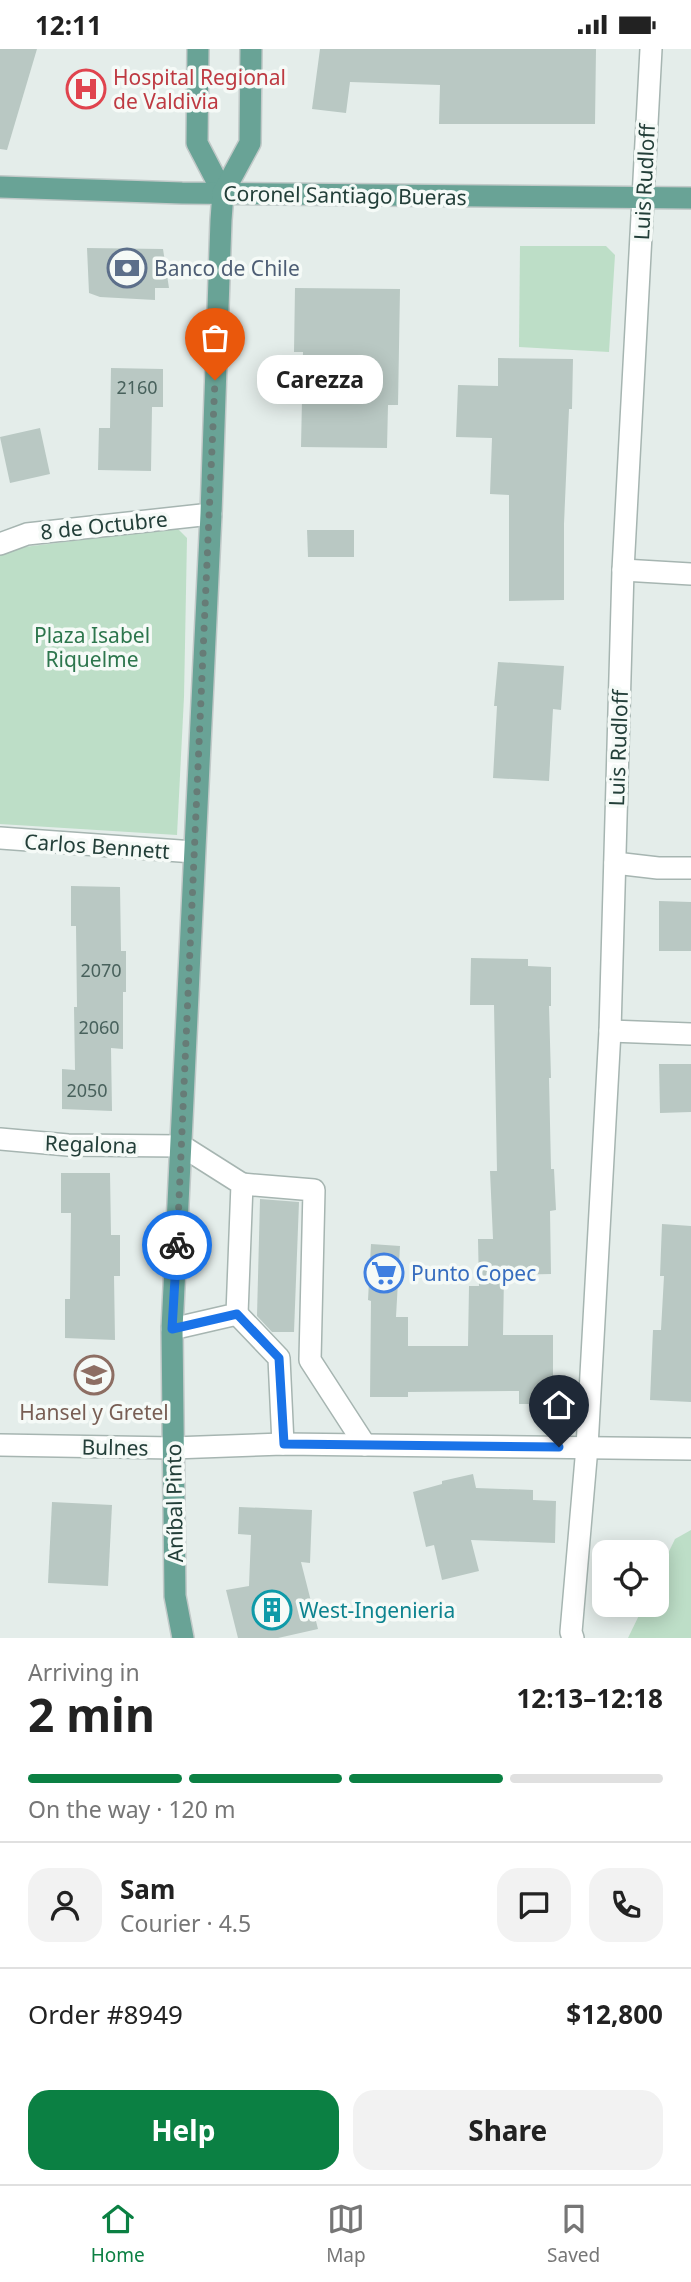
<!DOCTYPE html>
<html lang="en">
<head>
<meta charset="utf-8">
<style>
  :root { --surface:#fff; --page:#f2f2f2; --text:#222; --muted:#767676; --line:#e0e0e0; --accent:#0b8043 }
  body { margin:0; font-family:"Noto Sans",sans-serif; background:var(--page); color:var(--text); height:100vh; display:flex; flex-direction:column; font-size:26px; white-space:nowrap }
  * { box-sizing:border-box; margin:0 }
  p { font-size:23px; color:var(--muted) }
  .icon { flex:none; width:38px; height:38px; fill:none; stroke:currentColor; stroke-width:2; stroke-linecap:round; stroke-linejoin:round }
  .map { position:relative; height:1589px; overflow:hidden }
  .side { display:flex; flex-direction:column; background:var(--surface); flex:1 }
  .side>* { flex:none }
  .fabs { position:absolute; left:592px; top:1491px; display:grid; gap:14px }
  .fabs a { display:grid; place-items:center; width:77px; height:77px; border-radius:14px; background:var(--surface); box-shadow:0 4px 18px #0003; font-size:35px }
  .pin { position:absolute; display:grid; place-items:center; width:60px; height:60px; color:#fff; margin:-72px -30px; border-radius:50% 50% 50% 0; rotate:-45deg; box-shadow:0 0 7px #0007 }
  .pin .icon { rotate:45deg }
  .courier { position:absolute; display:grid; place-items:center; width:70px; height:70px; margin:-35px; border:5px solid #1a73e8; border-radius:50%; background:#fff; color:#222; box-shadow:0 2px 9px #0007 }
  .bubble { position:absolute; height:49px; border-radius:21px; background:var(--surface); box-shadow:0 4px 18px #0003; font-size:23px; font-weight:700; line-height:49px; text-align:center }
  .head em { font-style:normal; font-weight:700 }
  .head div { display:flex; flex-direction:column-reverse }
  .head { display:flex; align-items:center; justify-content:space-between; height:119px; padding:0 28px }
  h1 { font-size:46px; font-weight:700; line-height:52px }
  .bar { display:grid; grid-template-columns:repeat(4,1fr); gap:10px 7px; align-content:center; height:84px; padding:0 28px }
  .bar i { height:9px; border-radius:5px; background:var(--line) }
  .bar .active { background:var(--accent) }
  .bar p { grid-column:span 4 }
  .line { display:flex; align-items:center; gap:18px; padding:0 28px; border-top:2px solid var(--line) }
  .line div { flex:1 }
  .round { display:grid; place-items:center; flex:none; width:74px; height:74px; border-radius:21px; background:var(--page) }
  .action { display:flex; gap:14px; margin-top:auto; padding:14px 28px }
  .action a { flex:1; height:80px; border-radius:21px; background:var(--accent); color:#fff; font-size:28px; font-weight:700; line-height:80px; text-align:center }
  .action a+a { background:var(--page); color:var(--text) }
  .status { display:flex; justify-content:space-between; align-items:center; height:49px; padding:0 35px; background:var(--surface); direction:ltr }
  .status svg { height:19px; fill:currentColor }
  .tab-bar { display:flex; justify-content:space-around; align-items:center; height:98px; border-top:2px solid var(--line); background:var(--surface); font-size:19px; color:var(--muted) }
  .tab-bar a { display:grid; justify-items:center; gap:4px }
  .tab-bar .active { color:var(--accent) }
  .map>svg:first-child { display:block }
</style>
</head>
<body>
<div class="status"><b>12:11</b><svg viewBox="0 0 49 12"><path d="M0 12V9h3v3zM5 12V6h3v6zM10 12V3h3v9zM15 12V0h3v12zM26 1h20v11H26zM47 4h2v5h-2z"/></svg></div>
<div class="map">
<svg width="691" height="1589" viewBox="0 0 691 1589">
  <rect width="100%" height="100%" fill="#e4edea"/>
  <g fill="#bddec7">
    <path d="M 520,197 L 606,197 L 615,206 L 609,303 L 519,298 Z"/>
    <path d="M 177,479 L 187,489 L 184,648 L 177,786 L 0,775 L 0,506 L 16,499 Z"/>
    <path d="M 691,1481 L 691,1589 L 628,1589 L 644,1556 L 656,1556 L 656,1529 L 675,1490 Z"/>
  </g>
  <g fill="#b9c8c3">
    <path d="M 0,0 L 37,0 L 7,101 L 0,100 Z"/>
    <path d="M 320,0 L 596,0 L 595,75 L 439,75 L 440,36 L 350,33 L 346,64 L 312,60 Z"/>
    <path d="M 87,199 L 163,200 L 169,239 L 155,239 L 155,251 L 100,248 L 89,244 Z"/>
    <path d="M 295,239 L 400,240 L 398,356 L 388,356 L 387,399 L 301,398 L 303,303 L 294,303 Z"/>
    <path d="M 498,309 L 573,310 L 572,360 L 569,360 L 564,475 L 564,551 L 509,552 L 509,446 L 490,445 L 492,389 L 456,388 L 458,336 L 498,337 Z"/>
    <path d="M 111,319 L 163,320 L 163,358 L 152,358 L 151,422 L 98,421 L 99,379 L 110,379 Z"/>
    <path d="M 40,379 L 50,425 L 10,434 L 0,388 Z"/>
    <path d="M 307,481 L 354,481 L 354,508 L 308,508 Z"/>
    <path d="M 498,613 L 564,617 L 561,661 L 553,660 L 549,732 L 493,729 L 497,657 L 494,657 Z"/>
    <path d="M 71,837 L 120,838 L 121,902 L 126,902 L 126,943 L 123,943 L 123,1000 L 111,999 L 112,1062 L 62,1060 L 62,1020 L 75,1021 L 74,958 L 77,958 L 76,877 L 71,877 Z"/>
    <path d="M 659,852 L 691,853 L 691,902 L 659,902 Z"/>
    <path d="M 471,909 L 528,910 L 528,917 L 551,918 L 551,957 L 549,957 L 551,1029 L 549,1029 L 551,1120 L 554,1120 L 556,1161 L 550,1162 L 551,1225 L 504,1226 L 503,1286 L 553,1286 L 553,1355 L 519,1355 L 519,1342 L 408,1343 L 408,1348 L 370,1348 L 371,1252 L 368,1251 L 371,1195 L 400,1197 L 396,1268 L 408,1268 L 408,1297 L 468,1297 L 469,1237 L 479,1237 L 478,1190 L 493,1190 L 490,1122 L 497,1122 L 494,956 L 470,956 Z"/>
    <path d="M 659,1015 L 691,1015 L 691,1063 L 660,1064 Z"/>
    <path d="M 61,1124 L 110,1124 L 111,1186 L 120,1186 L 120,1227 L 114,1227 L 115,1291 L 65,1289 L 65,1250 L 70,1250 L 71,1164 L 61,1164 Z"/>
    <path d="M 260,1150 L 299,1153 L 294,1283 L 272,1283 L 257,1267 Z"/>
    <path d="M 662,1175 L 691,1177 L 691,1353 L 650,1351 L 653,1281 L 661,1281 L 664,1227 L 660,1227 Z"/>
    <path d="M 473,1425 L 476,1439 L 533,1441 L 533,1451 L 556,1452 L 555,1494 L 471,1491 L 479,1522 L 442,1531 L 434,1496 L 426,1498 L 413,1443 L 442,1435 L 442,1432 Z"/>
    <path d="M 52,1453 L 112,1456 L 108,1537 L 48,1534 Z"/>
    <path d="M 239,1458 L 312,1461 L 310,1514 L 301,1513 L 318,1580 L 278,1589 L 238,1589 L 226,1541 L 249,1537 L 251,1486 L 238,1485 Z"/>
  </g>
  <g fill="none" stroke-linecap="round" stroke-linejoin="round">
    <defs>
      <g id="minor">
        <path d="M 0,495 L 27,485 L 211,465"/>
        <path d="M 623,521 L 691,525"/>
        <path d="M 0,789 L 194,803"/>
        <path d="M 615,814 L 658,819 L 691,819"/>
        <path d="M 610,982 L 691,985"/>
        <path d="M 0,1090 L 68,1096 L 182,1097 L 242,1135 L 237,1265 L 172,1280"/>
        <path d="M 242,1135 L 314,1141 L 310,1311 L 365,1396"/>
        <path d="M 237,1265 L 279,1309 L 283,1395"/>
        <path d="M 0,1396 L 173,1399 L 283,1395 L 691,1400"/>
        <path d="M 573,1589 L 571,1583 L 587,1398 L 610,982 L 623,521 L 651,0"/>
      </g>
      <g id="major">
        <path d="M 198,0 L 197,94 L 223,144"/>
        <path d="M 0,138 L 182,144 L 691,149"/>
        <path d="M 183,1589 L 175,1547 L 172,1280 L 211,465 L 221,171 L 223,144 L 250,94 L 251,0"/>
      </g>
    </defs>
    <use href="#minor" stroke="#a6b5b1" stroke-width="24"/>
    <use href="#major" stroke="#c1c9c8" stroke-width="24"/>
    <use href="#minor" stroke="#fff" stroke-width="21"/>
    <use href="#major" stroke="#69a396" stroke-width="21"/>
  </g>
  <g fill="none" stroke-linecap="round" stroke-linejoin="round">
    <path stroke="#677c77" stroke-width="7" stroke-dasharray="0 12.6" d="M 177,1196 L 215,331"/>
    <path stroke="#1a73e8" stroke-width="9" d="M 177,1196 L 172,1280 L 237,1265 L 279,1309 L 284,1395 L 559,1398"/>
  </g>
  <defs>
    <symbol id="hospital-ring" viewBox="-11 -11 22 22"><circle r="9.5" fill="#f5faf7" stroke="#e0444e" stroke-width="1.5"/><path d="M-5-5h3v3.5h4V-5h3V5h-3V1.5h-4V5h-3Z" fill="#e0444e"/></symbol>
    <symbol id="bank-ring" viewBox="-11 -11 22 22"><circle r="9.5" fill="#f5faf7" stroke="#5c6f8a" stroke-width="1.5"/><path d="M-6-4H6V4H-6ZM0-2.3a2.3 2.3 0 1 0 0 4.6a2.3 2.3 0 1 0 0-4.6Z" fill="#5c6f8a"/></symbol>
    <symbol id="supermarket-ring" viewBox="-11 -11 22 22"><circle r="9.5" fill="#f5faf7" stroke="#3f7fe0" stroke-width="1.5"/><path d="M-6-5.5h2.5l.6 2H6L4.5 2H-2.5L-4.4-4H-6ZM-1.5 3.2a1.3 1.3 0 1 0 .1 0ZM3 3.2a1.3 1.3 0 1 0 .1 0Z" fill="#3f7fe0"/></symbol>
    <symbol id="school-ring" viewBox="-11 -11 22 22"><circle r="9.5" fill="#f5faf7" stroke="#8d6e63" stroke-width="1.5"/><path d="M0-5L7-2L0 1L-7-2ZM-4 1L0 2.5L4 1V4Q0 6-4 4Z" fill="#8d6e63"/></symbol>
    <symbol id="building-ring" viewBox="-11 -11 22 22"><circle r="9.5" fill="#f5faf7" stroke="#0f9aa8" stroke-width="1.5"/><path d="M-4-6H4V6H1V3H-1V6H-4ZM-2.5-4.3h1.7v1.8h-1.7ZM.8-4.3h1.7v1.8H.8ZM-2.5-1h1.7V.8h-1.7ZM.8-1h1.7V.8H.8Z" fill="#0f9aa8"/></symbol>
  </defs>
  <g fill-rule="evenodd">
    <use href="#hospital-ring" x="64" y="18" width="44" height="44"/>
    <use href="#bank-ring" x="105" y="197" width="44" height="44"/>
    <use href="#supermarket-ring" x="362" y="1202" width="44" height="44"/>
    <use href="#school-ring" x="72" y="1304" width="44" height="44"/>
    <use href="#building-ring" x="250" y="1539" width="44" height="44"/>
  </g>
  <g text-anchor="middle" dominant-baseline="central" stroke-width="7" stroke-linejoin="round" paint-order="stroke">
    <g font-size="18" fill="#48615c">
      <text x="137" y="338">2160</text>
      <text x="101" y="921">2070</text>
      <text x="99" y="978">2060</text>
      <text x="87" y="1041">2050</text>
    </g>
    <g font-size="21" fill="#be3a42" stroke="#f5faf7" text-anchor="start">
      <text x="113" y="28">Hospital Regional<tspan x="113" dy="24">de Valdivia</tspan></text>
    </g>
    <g font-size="21" fill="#233f39" stroke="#f5faf7">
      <text transform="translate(644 133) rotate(-87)">Luis Rudloff</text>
      <text transform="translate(345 146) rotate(1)">Coronel Santiago Bueras</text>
      <text transform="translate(104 476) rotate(-6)">8 de Octubre</text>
      <text transform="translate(618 699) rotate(-88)">Luis Rudloff</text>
      <text transform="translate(97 797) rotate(4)">Carlos Bennett</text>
      <text transform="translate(91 1095) rotate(2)">Regalona</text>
      <text transform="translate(115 1398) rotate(1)">Bulnes</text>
      <text transform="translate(174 1454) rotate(-91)">Aníbal Pinto</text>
    </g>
    <g font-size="21" fill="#4e5e75" stroke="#f5faf7" text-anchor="start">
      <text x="154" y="219">Banco de Chile</text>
    </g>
    <g font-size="21" fill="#2d764d" stroke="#f5faf7">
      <text x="92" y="586">Plaza Isabel<tspan x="92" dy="24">Riquelme</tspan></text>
    </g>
    <g font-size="21" fill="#366cbe" stroke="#f5faf7" text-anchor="start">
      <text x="411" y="1224">Punto Copec</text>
    </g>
    <g font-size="21" fill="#785e54" stroke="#f5faf7">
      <text x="94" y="1363">Hansel y Gretel</text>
    </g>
    <g font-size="21" fill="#0d838f" stroke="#f5faf7" text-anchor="start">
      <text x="299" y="1561">West-Ingenieria</text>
    </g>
  </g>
</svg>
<div class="fabs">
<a><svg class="icon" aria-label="locate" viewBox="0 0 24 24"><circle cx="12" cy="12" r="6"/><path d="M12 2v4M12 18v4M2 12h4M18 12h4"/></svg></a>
</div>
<div class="pin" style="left:215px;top:331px;background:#ea580c"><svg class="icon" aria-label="bag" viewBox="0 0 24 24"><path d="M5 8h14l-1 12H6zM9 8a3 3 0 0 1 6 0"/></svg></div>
<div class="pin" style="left:559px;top:1398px;background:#1f2937"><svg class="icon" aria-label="home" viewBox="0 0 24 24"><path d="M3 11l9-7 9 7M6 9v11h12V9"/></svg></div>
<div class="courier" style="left:177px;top:1196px"><svg class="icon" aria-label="bike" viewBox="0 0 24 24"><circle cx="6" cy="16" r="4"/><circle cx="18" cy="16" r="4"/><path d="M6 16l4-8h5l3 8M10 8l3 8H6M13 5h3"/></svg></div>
<div class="bubble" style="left:257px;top:306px;width:126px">Carezza</div>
</div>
<section class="side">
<div class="head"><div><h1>2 min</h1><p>Arriving in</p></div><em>12:13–12:18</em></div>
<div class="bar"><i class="active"></i><i class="active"></i><i class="active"></i><i></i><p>On the way · 120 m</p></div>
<div class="line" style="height:126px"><a class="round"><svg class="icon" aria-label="person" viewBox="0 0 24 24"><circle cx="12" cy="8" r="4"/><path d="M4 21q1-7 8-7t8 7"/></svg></a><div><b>Sam</b><p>Courier · 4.5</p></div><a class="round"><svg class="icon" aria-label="chat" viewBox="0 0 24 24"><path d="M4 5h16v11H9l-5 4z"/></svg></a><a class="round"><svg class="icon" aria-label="phone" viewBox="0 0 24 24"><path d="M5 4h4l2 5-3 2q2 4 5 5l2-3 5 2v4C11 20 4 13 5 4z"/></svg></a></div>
<div class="line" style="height:91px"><div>Order #8949</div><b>$12,800</b></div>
<div class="action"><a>Help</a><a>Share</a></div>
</section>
<nav class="tab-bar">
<a class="active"><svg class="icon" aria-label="home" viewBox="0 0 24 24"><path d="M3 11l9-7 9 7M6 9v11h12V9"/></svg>Home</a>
<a><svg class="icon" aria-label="map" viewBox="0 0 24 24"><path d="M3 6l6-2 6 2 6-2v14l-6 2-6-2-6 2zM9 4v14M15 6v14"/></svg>Map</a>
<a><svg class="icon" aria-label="saved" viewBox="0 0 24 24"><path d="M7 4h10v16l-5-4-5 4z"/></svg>Saved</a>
</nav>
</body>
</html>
